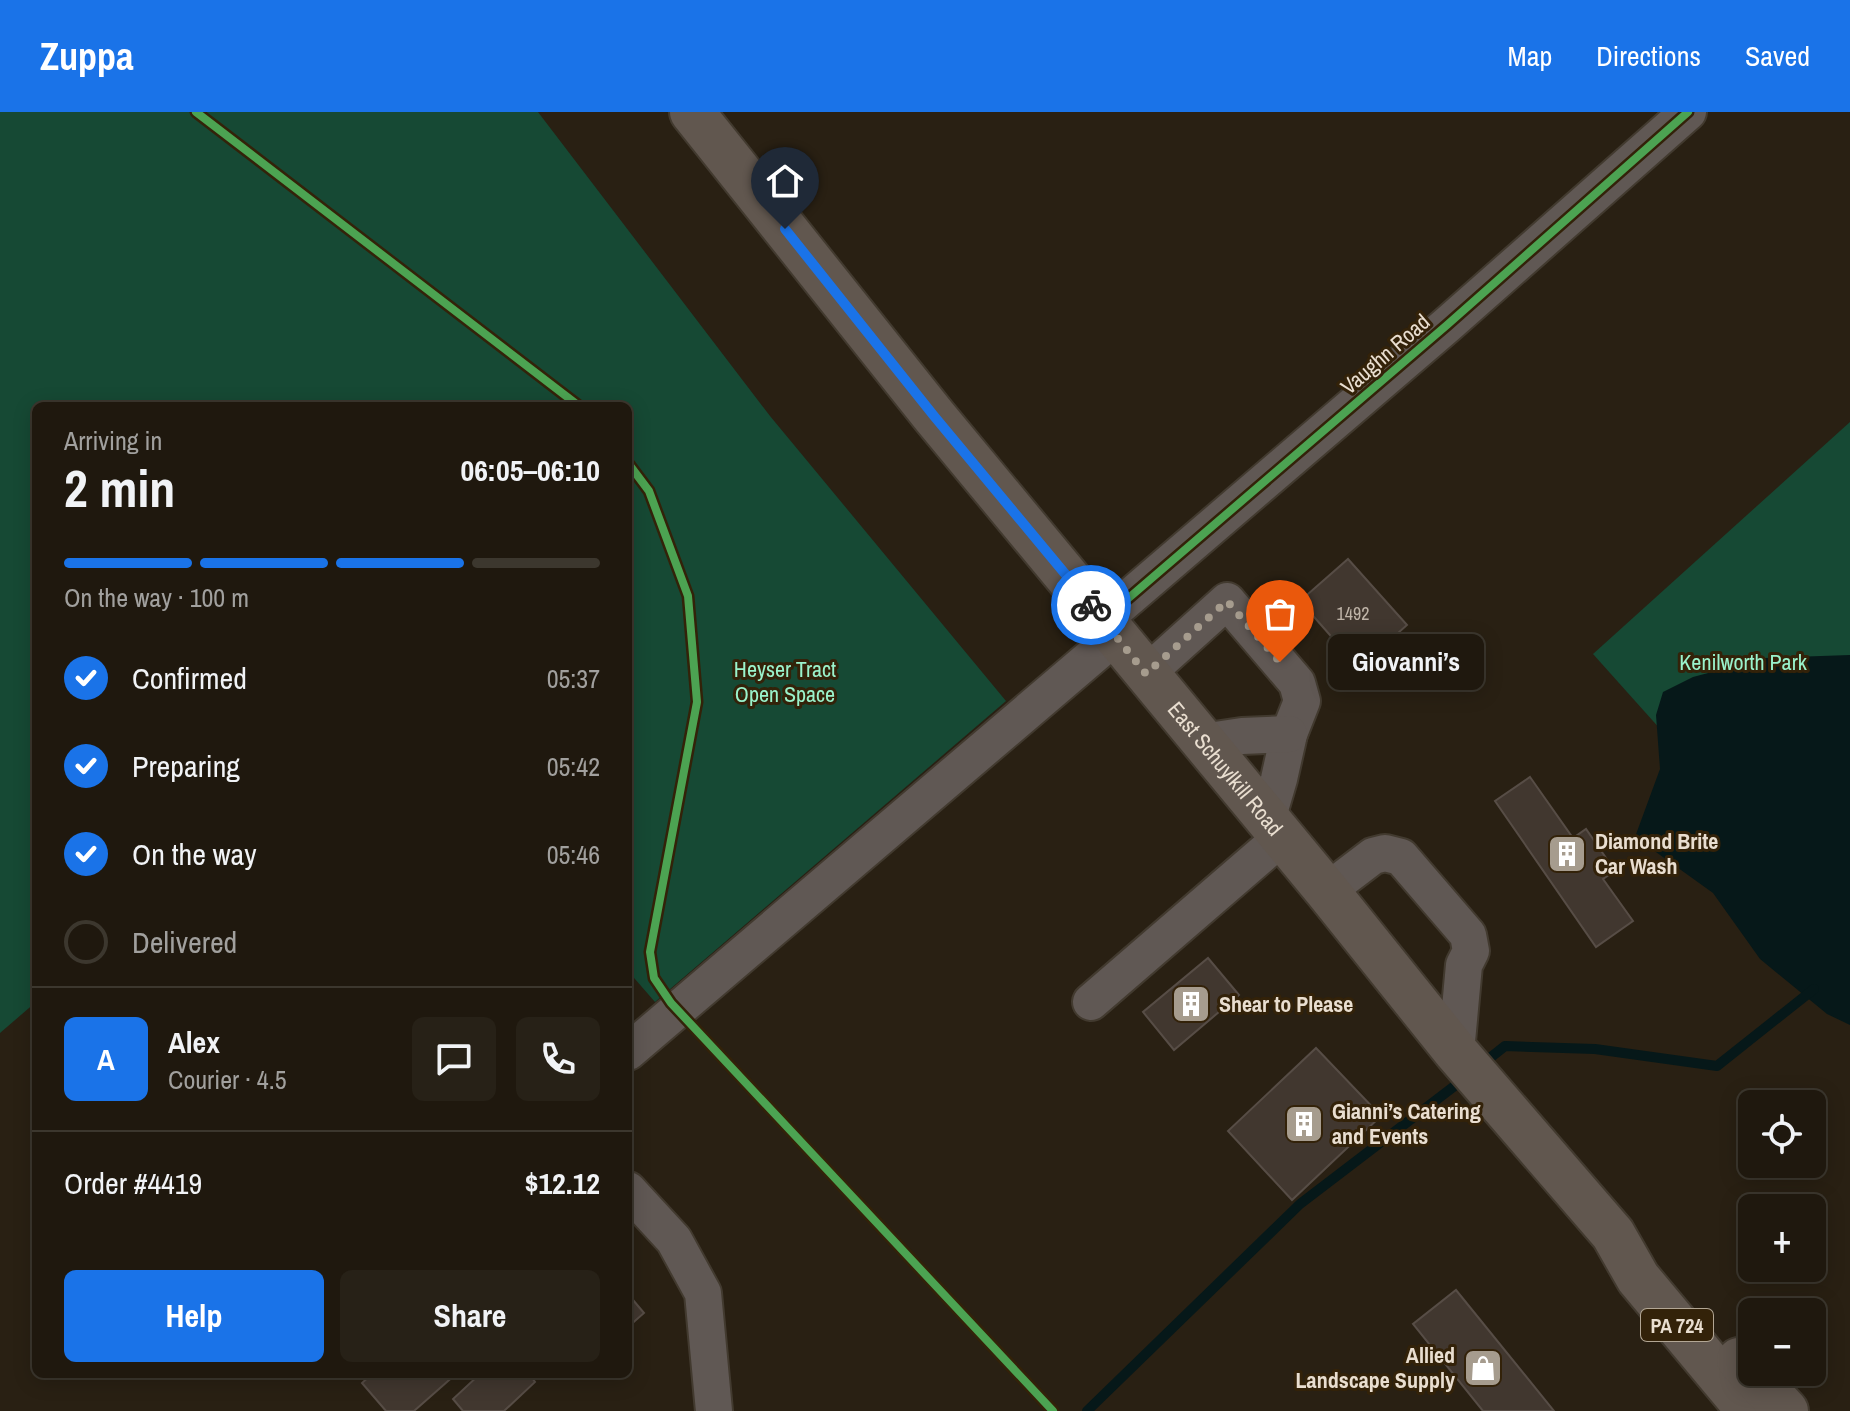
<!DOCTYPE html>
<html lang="en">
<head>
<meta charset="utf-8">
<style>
  :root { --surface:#1f180e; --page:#272117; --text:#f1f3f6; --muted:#a1a09e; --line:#3c372e; --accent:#1a73e8 }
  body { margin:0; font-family:"Archivo Narrow",sans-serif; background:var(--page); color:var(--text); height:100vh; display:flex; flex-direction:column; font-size:30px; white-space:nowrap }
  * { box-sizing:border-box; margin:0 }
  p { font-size:26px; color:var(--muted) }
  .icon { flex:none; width:44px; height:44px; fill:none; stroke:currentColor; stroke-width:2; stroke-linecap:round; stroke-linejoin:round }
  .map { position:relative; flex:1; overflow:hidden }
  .panel { position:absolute; left:32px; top:290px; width:600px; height:976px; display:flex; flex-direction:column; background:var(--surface); border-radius:12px; box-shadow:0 4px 20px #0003,0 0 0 2px var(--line) }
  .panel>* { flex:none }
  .buttons { position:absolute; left:1738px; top:978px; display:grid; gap:16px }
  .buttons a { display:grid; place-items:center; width:88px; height:88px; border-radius:12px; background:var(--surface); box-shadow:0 4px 20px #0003,0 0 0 2px var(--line); font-size:40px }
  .pin { position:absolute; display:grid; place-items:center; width:68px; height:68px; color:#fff; margin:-82px -34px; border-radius:50% 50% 50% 0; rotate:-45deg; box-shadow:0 0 8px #0007 }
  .pin .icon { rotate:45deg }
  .courier { position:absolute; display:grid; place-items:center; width:80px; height:80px; margin:-40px; border:6px solid #1a73e8; border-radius:50%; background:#fff; color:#222; box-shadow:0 2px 10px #0007 }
  .bubble { position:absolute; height:56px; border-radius:12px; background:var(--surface); box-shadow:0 4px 20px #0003,0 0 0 2px var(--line); font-size:26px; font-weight:800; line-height:56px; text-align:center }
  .summary em { font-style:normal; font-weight:800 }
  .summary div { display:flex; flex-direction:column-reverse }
  .summary { display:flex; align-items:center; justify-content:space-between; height:136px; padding:0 32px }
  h1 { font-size:52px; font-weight:800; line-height:60px }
  .bar { display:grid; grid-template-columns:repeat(4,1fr); gap:12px 8px; align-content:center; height:96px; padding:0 32px }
  .bar i { height:10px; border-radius:6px; background:var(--line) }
  .bar .current { background:var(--accent) }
  .bar p { grid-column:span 4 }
  .line { display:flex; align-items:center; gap:20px; padding:0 32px; border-top:2px solid var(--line) }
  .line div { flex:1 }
  .round { display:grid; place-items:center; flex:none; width:84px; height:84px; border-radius:12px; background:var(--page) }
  ol { padding:0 32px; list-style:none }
  li { display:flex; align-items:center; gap:24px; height:88px }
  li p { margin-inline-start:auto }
  li .icon { padding:8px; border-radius:50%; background:var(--accent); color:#fff; stroke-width:4 }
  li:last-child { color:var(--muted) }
  li i { width:44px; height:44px; border:4px solid var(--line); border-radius:50% }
  .button { display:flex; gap:16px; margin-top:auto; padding:16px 32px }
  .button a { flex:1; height:92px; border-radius:12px; background:var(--accent); color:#fff; font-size:32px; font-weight:800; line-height:92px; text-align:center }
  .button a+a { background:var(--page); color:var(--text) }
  header { display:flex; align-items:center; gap:48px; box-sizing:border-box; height:112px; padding:0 40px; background:var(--accent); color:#fff }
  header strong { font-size:38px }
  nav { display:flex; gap:44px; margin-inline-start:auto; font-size:28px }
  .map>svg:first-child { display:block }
</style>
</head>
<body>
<header>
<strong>Zuppa</strong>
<nav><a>Map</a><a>Directions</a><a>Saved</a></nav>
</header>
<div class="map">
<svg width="1850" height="1299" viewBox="0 0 1850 1299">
  <rect width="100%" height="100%" fill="#292013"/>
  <g fill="#164934">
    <path d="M 0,0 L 538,0 L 770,304 L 1006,589 L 655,890 L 628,859 L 628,294 L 36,294 L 36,890 L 0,921 Z"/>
    <path d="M 1850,310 L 1850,829 L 1593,542 Z"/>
  </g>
  <path fill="#061819" d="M 1850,543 L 1850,913 L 1827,902 L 1760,847 L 1713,781 L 1635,725 L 1660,657 L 1656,603 L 1663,580 L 1693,565 L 1765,546 Z"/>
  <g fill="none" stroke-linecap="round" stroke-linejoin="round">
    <g stroke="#061819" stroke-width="10">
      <path d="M 1481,953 L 1505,934 L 1595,937 L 1717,954 L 1814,877"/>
      <path d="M 1087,1299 L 1300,1092 L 1465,966"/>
    </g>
  </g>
  <g fill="#41372f" stroke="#574d46" stroke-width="2">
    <path d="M 1348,447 L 1407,513 L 1359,556 L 1300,489 Z"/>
    <path d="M 1530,665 L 1573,726 L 1586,717 L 1615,759 L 1603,767 L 1633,809 L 1596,835 L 1495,689 Z"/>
    <path d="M 1208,846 L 1239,883 L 1174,938 L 1143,900 Z"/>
    <path d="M 1316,936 L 1381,1004 L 1292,1088 L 1228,1019 Z"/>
    <path d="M 1456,1178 L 1554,1299 L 1483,1299 L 1413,1212 Z"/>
    <path d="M 628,1182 L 644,1201 L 628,1215 Z"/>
    <path d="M 372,1262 L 456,1262 L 414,1299 L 386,1299 L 362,1271 Z"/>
    <path d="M 480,1262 L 529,1262 L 535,1270 L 504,1299 L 463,1299 L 453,1287 Z"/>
  </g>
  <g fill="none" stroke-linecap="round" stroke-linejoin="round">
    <defs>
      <g id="minor">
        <path d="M 1103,508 L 1447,213 L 1688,0"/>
        <path d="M 1146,562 L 1227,489 L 1297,571 L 1302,589 L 1289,622 L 1279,667 L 1267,708"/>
        <path d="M 1202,630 L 1242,624 L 1289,622"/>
        <path d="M 1327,779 L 1373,744 L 1385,741 L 1401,745 L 1468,823 L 1471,839 L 1464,853 L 1456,940"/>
        <path d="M 1091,890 L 1282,725"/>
        <path d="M 628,940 L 1116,524"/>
        <path d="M 628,1078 L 674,1128 L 703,1181 L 714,1299"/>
      </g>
      <g id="major">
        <path id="s1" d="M 692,0 L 934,304 L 1327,779 L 1456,940 L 1613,1122 L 1638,1166 L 1749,1299"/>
        <path d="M 1739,1248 L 1786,1299"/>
      </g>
    </defs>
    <use href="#minor" stroke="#423a2f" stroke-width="40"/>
    <use href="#major" stroke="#423a2f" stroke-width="48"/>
    <use href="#minor" stroke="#605854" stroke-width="36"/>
    <use href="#major" stroke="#61574f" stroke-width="44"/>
    <defs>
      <g id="cycleway">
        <path d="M 196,0 L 579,294"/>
        <path d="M 628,351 L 649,379 L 688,484 L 697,590 L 650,840 L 654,866 L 671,891 L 1053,1299"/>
        <path d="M 1103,508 L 1447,213 L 1688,0"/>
      </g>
    </defs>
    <use href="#cycleway" stroke="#332209" stroke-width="13"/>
    <use href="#cycleway" stroke="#4ca352" stroke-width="8"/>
  </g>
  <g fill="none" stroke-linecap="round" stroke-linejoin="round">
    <path stroke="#a69c8e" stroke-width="8" stroke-dasharray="0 14.4" d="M 1091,493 L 1146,562 L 1227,489 L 1280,550"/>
    <path stroke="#1a73e8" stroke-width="10" d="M 785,117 L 934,304 L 1091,493"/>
  </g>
  <defs>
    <symbol id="building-square" viewBox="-11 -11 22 22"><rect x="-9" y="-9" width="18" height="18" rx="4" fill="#a69c8e" stroke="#332209"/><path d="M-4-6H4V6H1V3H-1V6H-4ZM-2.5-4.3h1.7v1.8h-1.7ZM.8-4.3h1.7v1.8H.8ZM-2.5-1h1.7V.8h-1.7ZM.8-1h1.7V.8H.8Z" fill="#fff"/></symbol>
    <symbol id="shop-square" viewBox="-11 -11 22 22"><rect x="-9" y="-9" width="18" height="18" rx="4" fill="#a69c8e" stroke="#332209"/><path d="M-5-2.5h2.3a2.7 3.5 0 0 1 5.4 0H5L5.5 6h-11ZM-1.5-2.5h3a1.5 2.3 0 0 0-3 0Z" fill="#fff"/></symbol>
  </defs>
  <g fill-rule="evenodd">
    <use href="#building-square" x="1545" y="720" width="44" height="44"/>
    <use href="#building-square" x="1169" y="870" width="44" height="44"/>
    <use href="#building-square" x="1282" y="990" width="44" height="44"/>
    <use href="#shop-square" x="1461" y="1234" width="44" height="44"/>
  </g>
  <g text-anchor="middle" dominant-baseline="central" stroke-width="6" stroke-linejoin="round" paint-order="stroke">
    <g font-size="18" fill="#bfb4a8">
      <text x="1353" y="501">1492</text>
    </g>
    <rect fill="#332209" stroke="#b2a694" stroke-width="2" x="1641" y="1197" width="72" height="32" rx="6"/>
    <g font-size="20" font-weight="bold" fill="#e9ded0">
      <text x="1677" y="1213">PA 724</text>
    </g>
    <g font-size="22" fill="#e9ded0" stroke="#332209">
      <text transform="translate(1385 242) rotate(-41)">Vaughn Road</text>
      <text stroke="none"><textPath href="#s1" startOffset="846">East Schuylkill Road</textPath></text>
    </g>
    <g font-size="22" fill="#9af3cc" stroke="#332209">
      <text x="1743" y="550">Kenilworth Park</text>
      <text x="785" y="557">Heyser Tract<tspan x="785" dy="25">Open Space</tspan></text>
    </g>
    <g font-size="22" font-weight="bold" fill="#e9ded0" stroke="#332209" text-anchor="start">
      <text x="1595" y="729">Diamond Brite<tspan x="1595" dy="25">Car Wash</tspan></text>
      <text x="1219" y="892">Shear to Please</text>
      <text x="1332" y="999">Gianni’s Catering<tspan x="1332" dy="25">and Events</tspan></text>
      <text x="1455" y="1243" text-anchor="end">Allied<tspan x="1455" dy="25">Landscape Supply</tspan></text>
    </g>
  </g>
</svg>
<div class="buttons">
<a><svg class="icon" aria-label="locate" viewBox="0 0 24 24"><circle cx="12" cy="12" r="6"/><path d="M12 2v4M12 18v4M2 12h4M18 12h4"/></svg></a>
<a>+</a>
<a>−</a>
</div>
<div class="pin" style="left:1280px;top:550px;background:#ea580c"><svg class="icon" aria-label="bag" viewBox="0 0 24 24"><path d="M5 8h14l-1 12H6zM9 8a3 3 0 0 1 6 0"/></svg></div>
<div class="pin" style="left:785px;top:117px;background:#1f2937"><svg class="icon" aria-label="home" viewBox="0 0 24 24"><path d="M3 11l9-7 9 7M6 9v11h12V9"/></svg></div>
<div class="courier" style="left:1091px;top:493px"><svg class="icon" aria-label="bike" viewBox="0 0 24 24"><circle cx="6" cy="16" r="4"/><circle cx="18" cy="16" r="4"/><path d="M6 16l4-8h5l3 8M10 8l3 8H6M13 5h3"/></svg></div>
<div class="bubble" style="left:1328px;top:522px;width:156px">Giovanni’s</div>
<section class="panel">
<div class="summary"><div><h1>2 min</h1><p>Arriving in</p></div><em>06:05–06:10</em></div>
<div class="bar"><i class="current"></i><i class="current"></i><i class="current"></i><i></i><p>On the way · 100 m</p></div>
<ol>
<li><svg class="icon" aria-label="check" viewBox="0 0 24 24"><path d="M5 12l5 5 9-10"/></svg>Confirmed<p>05:37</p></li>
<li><svg class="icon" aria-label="check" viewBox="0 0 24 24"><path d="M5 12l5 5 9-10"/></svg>Preparing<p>05:42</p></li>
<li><svg class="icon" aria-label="check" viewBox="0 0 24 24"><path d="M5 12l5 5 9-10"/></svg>On the way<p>05:46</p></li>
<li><i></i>Delivered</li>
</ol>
<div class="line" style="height:144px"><b class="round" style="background:var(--accent);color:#fff">A</b><div><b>Alex</b><p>Courier · 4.5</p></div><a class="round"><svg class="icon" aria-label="chat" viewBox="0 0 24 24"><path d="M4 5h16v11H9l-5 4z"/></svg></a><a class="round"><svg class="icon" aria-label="phone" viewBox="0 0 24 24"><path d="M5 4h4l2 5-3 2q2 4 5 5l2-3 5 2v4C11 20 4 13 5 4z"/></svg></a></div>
<div class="line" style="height:104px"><div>Order #4419</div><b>$12.12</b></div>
<div class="button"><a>Help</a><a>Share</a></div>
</section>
</div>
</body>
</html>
